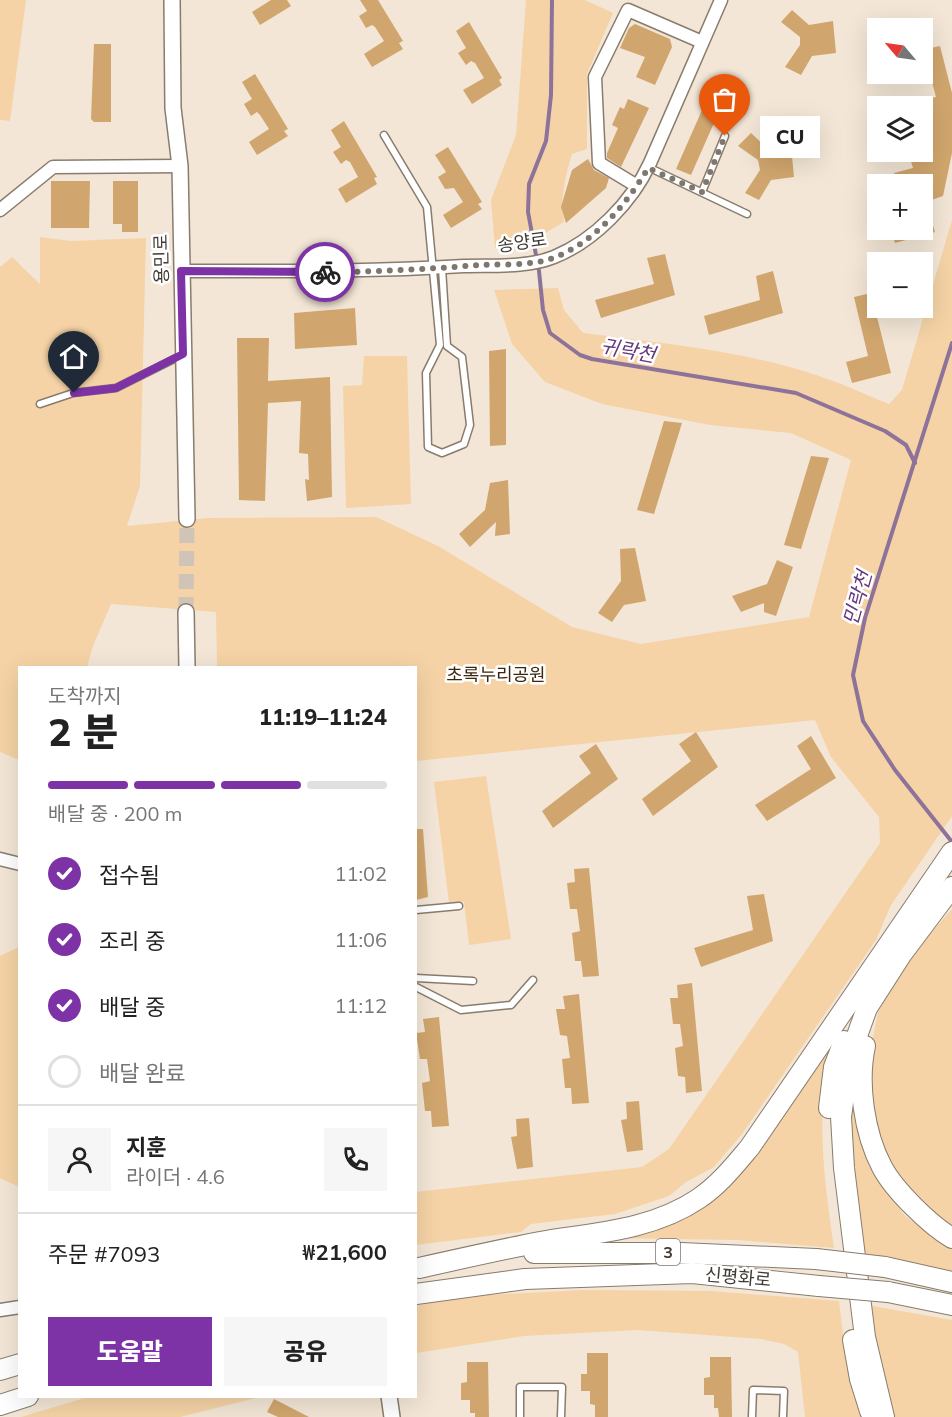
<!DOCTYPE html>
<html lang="ko">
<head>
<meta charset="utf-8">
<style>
  :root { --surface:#fff; --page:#f6f6f6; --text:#222; --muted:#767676; --line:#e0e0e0; --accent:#7d33a5 }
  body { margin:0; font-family:Mulish,"Noto Sans KR",sans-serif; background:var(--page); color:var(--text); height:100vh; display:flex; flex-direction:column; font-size:22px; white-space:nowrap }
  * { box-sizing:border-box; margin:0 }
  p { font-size:20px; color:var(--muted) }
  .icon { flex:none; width:33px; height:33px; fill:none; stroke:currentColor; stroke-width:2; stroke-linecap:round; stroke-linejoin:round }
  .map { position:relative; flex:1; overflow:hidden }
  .panel { position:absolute; left:18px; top:666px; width:399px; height:732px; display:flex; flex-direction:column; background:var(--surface); border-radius:0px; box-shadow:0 6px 24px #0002 }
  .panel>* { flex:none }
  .needle { width:39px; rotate:299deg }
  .buttons { position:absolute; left:867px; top:18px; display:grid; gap:12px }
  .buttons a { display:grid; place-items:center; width:66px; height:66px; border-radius:0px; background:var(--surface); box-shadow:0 6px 24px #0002; font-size:30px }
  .pin { position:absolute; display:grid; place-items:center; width:51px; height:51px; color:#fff; margin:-62px -26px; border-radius:50% 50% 50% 0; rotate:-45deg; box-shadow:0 0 6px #0007 }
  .pin .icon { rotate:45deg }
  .courier { position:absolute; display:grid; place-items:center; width:60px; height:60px; margin:-30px; border:4px solid #7d33a5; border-radius:50%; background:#fff; color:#222; box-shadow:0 2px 8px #0007 }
  .bubble { position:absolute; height:42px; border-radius:0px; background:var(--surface); box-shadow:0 6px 24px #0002; font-size:20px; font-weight:800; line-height:42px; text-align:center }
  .headline em { font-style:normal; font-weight:800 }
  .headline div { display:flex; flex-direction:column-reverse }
  .headline { display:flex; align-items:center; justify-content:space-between; height:102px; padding:0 30px }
  h1 { font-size:39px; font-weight:800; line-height:45px }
  .bar { display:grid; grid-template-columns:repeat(4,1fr); gap:9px 6px; align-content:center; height:72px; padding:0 30px }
  .bar i { height:8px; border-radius:4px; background:var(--line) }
  .bar .current { background:var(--accent) }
  .bar p { grid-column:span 4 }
  .line { display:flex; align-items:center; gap:15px; padding:0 30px; border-top:2px solid var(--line) }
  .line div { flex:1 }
  .round { display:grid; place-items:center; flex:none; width:63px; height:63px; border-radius:0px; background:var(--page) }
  ol { padding:0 30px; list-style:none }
  li { display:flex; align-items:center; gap:18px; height:66px }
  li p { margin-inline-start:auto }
  li .icon { padding:6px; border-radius:50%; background:var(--accent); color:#fff; stroke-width:4 }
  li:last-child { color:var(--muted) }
  li i { width:33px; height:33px; border:3px solid var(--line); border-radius:50% }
  .cta { display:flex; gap:12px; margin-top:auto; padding:12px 30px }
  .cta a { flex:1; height:69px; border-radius:0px; background:var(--accent); color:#fff; font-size:24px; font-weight:800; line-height:69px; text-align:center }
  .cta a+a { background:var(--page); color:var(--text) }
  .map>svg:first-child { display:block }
</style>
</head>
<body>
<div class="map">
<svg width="952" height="1417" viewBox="0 0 952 1417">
  <rect width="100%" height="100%" fill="#f3e6d6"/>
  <g fill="#f5d3a6">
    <path d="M 0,0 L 26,0 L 10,121 L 0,120 Z"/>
    <path d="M 526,0 L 585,0 L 613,13 L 587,74 L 587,149 L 572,154 C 565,177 560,198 564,222 L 533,240 L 495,248 L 491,200 L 516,135 Z"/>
    <path d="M 952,220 L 952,816 L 891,905 L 876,940 L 742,1134 L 714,1167 L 686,1182 L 669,1196 L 615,1214 L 531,1224 L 521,1232 L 416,1245 L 416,1192 L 642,1167 L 669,1149 L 880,843 L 879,817 L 831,757 L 815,720 L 416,761 L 416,668 L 217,667 L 216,612 L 111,604 L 93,646 L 87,667 L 20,668 L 19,760 L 0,752 L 0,267 L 12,257 L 40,284 L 40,237 L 71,241 L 146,238 L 140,486 L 127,526 L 208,518 L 376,517 L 438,546 L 572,627 L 641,644 L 809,617 L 851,460 L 791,433 L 710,425 L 602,404 L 545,382 L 512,344 L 494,290 L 558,288 L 564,310 L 583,333 C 659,343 739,350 813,374 C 839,382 864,394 889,404 L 902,390 Z"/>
    <path d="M 364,356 L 407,356 L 411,504 L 346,508 L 343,386 L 362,385 Z"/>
    <path d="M 486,776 L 511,939 L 469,945 L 464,902 L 449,903 L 434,782 Z"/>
    <path d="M 952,909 L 952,1226 L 935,1215 L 894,1172 L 867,1102 L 872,1042 L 878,1012 L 907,960 Z"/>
    <path d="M 19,947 L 19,1187 L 0,1178 L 0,956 Z"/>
    <path d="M 841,1028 C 836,1045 828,1063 825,1081 C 818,1137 826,1193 834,1248 L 738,1240 L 606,1238 L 682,1213 Z"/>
    <path d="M 855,1084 L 877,1177 L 905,1216 L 952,1249 L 952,1275 L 865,1259 L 857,1244 L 847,1108 Z"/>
    <path d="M 581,1290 L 711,1291 L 839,1301 L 846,1359 L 862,1417 L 805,1417 L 798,1352 L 784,1344 L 761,1339 L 637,1330 L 524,1336 L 416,1353 L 416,1306 L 452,1297 Z"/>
    <path d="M 867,1305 L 952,1320 L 952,1417 L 894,1417 L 889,1409 Z"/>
    <path d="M 88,1397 L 88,1396 L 260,1397 L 180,1417 L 21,1417 Z"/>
  </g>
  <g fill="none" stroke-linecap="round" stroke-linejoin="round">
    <g stroke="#8d7399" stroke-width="4">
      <path d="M 552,0 L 551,95 L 546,141 L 529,184 L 528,212 L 539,271 L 543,310 L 550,333 L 580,355 L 592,359 L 796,393 L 885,431 L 906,445 L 915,463"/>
      <path d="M 952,343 L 865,618 L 853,675 L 863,721 L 895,770 L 952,842"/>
    </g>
  </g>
  <g fill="#d1a66e">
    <path d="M 271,0 L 287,0 L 291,6 L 260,25 L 252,12 Z"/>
    <path d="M 360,0 L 378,0 L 403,41 L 399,43 L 403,49 L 372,67 L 364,54 L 384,41 L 375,27 L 372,25 L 366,28 L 359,16 L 367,11 Z"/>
    <path d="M 792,10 L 809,25 L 833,21 L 836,53 L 812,56 L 801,75 L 785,67 L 800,45 L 800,37 L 781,22 Z"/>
    <path d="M 469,22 L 502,78 L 499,80 L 502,85 L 472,104 L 463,90 L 484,78 L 475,63 L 471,61 L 466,65 L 458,53 L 466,48 L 456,31 Z"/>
    <path d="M 635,24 L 670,39 L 672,47 L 655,85 L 636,77 L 645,57 L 620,48 L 629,28 Z"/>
    <path d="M 94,44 L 111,44 L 111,122 L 94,122 L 91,119 Z"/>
    <path d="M 940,46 L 952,93 L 952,153 L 943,196 L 926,202 L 935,232 L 895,243 L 891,230 L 922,230 L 922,184 L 897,184 L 894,173 L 913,168 L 908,152 L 922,152 L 922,100 L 936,97 L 928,68 L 922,69 L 922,50 Z"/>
    <path d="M 255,74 L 288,129 L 284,131 L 288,136 L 257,155 L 249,142 L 269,129 L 260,115 L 257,112 L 251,116 L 244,104 L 252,99 L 242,82 Z"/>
    <path d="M 628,99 L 649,108 L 621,167 L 607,158 L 607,153 L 618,128 L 612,125 L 620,107 L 624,109 Z"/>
    <path d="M 706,101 L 734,113 L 727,128 L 714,123 L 691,175 L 676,169 Z"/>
    <path d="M 344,121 L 377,177 L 374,178 L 377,184 L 346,203 L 338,189 L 358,177 L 350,162 L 346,160 L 341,164 L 333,152 L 341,147 L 331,130 Z"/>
    <path d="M 751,133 L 767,148 L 791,146 L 794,177 L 771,180 L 759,200 L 745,193 L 760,170 L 758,160 L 738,146 Z"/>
    <path d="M 448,147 L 482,202 L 478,204 L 482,209 L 451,228 L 443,215 L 463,202 L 454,188 L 445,189 L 438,177 L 446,172 L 435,155 Z"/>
    <path d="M 588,159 L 594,170 L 609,178 L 606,188 L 566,223 L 561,207 L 572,170 Z"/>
    <path d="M 51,181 L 90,181 L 89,228 L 51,228 Z"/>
    <path d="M 113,181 L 138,181 L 138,232 L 122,232 L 122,224 L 113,224 Z"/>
    <path d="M 665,254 L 675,295 L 601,318 L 595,300 L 654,284 L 647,258 Z"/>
    <path d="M 773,271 L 783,313 L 709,335 L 704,316 L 760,300 L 756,276 Z"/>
    <path d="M 871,293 L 891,373 L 852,383 L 846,362 L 868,356 L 854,297 Z"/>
    <path d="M 355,308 L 357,345 L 295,349 L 294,313 Z"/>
    <path d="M 237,338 L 269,338 L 268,381 L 330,377 L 332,497 L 307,501 L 305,479 L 309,480 L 308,454 L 299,453 L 301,401 L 268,403 L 265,501 L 239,500 Z"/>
    <path d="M 506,349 L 506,445 L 490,446 L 489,351 Z"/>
    <path d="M 664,421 L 682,423 L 654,514 L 637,510 Z"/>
    <path d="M 811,456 L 829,458 L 801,549 L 784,545 Z"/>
    <path d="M 508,480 L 510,534 L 495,536 L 496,522 L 470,547 L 459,534 L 485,510 L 490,483 Z"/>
    <path d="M 635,548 L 646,601 L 624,605 L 612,622 L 598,613 L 621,581 L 620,549 Z"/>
    <path d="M 777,560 L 793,567 L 776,616 L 764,612 L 764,603 L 741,612 L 732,596 L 767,584 Z"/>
    <path d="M 696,732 L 718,767 L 653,816 L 642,799 L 691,761 L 679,744 Z"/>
    <path d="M 811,736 L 836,778 L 767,821 L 755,805 L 811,769 L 797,746 Z"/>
    <path d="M 596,744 L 618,779 L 553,828 L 542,811 L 591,773 L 579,756 Z"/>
    <path d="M 416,829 L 423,829 L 428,897 L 416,900 Z"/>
    <path d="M 589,868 L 599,976 L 583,977 L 581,961 L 575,961 L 572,933 L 580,931 L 577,909 L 570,909 L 567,883 L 575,882 L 574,869 Z"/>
    <path d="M 764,894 L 773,941 L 701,967 L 694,948 L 753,930 L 747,896 Z"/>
    <path d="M 692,983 L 702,1091 L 686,1093 L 685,1077 L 678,1076 L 675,1048 L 683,1046 L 680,1024 L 673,1024 L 670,998 L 678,998 L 677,985 Z"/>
    <path d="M 579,994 L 589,1103 L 572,1104 L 571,1088 L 565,1088 L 562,1059 L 570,1058 L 567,1036 L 560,1035 L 556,1009 L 565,1009 L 563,996 Z"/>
    <path d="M 439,1017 L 449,1126 L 432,1127 L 431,1111 L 425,1111 L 422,1083 L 430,1081 L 427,1059 L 420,1059 L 416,1033 L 425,1032 L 423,1019 Z"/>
    <path d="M 639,1101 L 643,1150 L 627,1152 L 621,1120 L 627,1119 L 626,1102 Z"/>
    <path d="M 529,1118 L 533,1167 L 517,1169 L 511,1137 L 517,1136 L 516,1119 Z"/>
    <path d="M 587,1353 L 608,1353 L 608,1417 L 595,1417 L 595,1405 L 590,1404 L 590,1391 L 581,1391 L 581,1374 L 587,1374 Z"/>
    <path d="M 710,1357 L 731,1357 L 732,1417 L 719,1417 L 718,1408 L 714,1408 L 714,1395 L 704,1395 L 704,1378 L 710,1377 Z"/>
    <path d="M 467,1362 L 488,1362 L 489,1417 L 475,1417 L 475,1413 L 470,1413 L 470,1400 L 461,1400 L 461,1383 L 467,1382 Z"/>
    <path d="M 274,1399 L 309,1417 L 278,1417 L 267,1412 Z"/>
  </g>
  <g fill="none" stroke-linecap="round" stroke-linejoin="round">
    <path stroke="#cfc4b6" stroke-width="15" stroke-dasharray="15 8" stroke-linecap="butt" d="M 186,612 L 187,519"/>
    <defs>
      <g id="service">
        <path d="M 384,135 L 427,207 L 440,345 L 426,373 L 428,447 L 442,453 L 464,444 L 470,425 L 462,357 L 447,346 L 442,268"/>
        <path d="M 648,167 L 747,214"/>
        <path d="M 702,192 L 725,136"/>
        <path d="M 40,404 L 73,393 L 116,388 L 182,355"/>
        <path d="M 416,910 L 459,906"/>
        <path d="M 416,978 L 473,981"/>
        <path d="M 416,987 L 461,1010 L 511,1005 L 533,980"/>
        <path d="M 520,1417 L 520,1387 L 562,1387 L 561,1417"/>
        <path d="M 752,1417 L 753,1390 L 784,1391 L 783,1417"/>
      </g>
      <g id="minor">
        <path d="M 637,186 L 599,163 L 595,77 L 628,10 L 702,42"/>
        <path d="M 0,210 L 53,167 L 180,166"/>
        <path d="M 181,271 C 275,271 369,272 464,266 C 492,265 527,268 554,257 C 594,241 632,202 650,163 L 721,0"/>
        <path d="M 0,859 L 20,864"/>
        <path d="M 0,1310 L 20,1307"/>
      </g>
      <g id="tertiary">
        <path d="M 172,0 L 173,108 L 180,166 L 187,519"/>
        <path d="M 186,612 L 187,668"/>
        <path d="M 389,1396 L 392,1417"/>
      </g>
      <g id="trunk">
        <path d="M 865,1046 C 857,1083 864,1133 882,1167 C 894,1190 930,1225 952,1238"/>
        <path d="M 829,1108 L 834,1067 L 844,1041"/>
        <path d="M 534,1253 L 681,1253 L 816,1259"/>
        <path d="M 885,1267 L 952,1282"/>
        <path d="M 419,1268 C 459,1259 499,1250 540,1242 C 594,1233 652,1230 698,1199 C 719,1185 734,1166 750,1147 L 952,852"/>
        <path d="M 888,1292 L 952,1305"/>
        <path d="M 416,1294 L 525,1279 L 692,1273 L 819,1286"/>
        <path d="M 853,1340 L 860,1379 L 870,1411"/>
        <path d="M 0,1370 L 20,1364"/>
        <path d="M 0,1405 L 28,1396"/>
        <path d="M 884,1417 L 865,1337 L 844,1168 L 841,1117 L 849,1058 L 867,1008 L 901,955 L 952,887"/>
      </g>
    </defs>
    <use href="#service" stroke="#887c6d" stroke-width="9"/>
    <use href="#minor" stroke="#887c6d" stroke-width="15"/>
    <use href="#tertiary" stroke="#887c6d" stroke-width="18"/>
    <use href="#trunk" stroke="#887c6d" stroke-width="22"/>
    <use href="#service" stroke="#fff" stroke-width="6"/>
    <use href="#minor" stroke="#fff" stroke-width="12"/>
    <use href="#tertiary" stroke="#fff" stroke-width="15"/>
    <use href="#trunk" stroke="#fff" stroke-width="20"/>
    <defs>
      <g id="trunk-bridge">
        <path d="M 816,1259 L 885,1267"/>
        <path d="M 819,1286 L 888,1292"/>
      </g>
    </defs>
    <use href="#trunk-bridge" stroke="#887c6d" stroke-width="22" stroke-linecap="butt"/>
    <use href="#trunk-bridge" stroke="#fff" stroke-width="20"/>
  </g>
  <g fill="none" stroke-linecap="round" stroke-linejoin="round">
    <path stroke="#7f766d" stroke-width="6" stroke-dasharray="0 10.8" d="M 325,272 C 377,272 429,269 480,265 C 504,264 531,266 553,258 C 594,243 627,204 648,168 L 702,192 L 725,136"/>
    <path stroke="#7d33a5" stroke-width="8" d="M 74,393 L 116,388 L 183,354 L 181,271 L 325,272"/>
  </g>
  <g text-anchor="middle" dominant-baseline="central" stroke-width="5" stroke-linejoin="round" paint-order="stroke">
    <rect fill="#fff" stroke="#797571" stroke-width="1.5" x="656" y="1239" width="24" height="26" rx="4.5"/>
    <g font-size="16" font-weight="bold" fill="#403a34">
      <text x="668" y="1252">3</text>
    </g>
    <g font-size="18" fill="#403a34" stroke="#fff">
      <text transform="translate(522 242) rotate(-8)">송양로</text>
      <text transform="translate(161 259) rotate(-91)">용민로</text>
      <text transform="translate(738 1277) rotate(5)">신평화로</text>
    </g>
    <g font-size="18" fill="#3a270e" stroke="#fff">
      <text x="496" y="674">초록누리공원</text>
    </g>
    <g font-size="20" font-style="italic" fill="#64387e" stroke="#fff">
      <text transform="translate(628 350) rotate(10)">귀락천</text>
      <text transform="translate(857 598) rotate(-74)">민락천</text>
    </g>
  </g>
</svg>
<div class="buttons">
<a><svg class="needle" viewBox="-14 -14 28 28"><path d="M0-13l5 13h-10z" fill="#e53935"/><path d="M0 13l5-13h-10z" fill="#767676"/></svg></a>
<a><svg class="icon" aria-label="layers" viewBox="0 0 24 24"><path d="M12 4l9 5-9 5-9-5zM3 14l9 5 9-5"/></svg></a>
<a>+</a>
<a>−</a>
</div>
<div class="pin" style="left:725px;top:136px;background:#ea580c"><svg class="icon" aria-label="bag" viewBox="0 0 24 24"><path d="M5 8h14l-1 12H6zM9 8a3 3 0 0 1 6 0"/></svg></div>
<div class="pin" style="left:74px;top:393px;background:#1f2937"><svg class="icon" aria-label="home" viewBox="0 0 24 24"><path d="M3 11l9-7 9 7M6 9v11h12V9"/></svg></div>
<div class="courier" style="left:325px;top:272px"><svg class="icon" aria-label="bike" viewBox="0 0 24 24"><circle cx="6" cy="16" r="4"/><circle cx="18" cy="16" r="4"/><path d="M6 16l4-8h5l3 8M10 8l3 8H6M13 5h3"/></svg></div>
<div class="bubble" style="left:760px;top:116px;width:60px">CU</div>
<section class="panel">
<div class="headline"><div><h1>2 분</h1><p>도착까지</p></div><em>11:19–11:24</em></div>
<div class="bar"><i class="current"></i><i class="current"></i><i class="current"></i><i></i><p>배달 중 · 200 m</p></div>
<ol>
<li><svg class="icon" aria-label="check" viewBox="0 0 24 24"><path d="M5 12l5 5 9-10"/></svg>접수됨<p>11:02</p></li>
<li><svg class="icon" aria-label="check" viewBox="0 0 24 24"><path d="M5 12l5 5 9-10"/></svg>조리 중<p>11:06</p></li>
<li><svg class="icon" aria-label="check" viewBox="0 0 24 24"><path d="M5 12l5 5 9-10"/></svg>배달 중<p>11:12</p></li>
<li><i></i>배달 완료</li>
</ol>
<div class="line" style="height:108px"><a class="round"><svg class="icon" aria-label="person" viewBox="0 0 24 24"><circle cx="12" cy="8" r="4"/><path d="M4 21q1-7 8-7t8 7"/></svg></a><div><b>지훈</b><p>라이더 · 4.6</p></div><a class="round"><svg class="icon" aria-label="phone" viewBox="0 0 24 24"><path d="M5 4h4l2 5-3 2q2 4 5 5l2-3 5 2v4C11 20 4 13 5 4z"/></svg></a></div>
<div class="line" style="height:78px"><div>주문 #7093</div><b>₩21,600</b></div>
<div class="cta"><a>도움말</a><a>공유</a></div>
</section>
</div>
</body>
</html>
